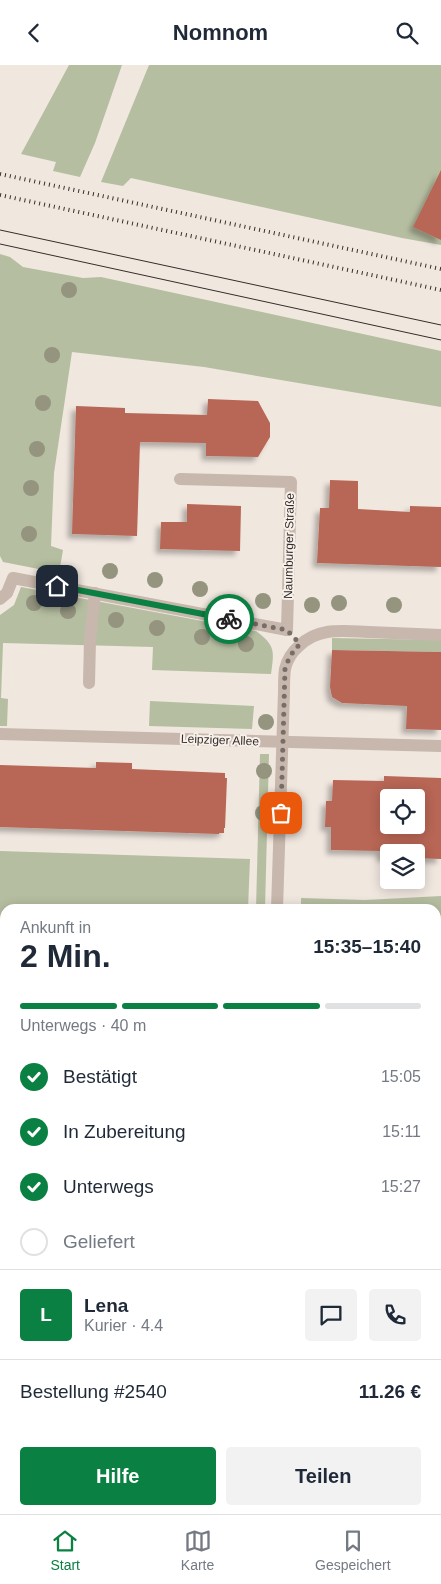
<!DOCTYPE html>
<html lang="de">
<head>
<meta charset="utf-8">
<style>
  :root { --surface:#fff; --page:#f2f2f3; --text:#1f2937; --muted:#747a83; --line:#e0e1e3; --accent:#0b8043 }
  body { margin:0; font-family:Helvetica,sans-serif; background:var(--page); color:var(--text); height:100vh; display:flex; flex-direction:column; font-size:19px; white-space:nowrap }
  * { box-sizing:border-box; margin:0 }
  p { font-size:16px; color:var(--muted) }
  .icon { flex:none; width:28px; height:28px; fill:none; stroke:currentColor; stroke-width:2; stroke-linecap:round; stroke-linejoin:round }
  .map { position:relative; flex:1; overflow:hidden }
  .side { position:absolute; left:0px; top:839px; width:441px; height:611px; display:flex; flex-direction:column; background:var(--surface); border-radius:15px 15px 0 0; box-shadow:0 2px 12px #0003 }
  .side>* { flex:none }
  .buttons { position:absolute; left:380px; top:724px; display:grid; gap:10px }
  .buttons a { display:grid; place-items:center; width:45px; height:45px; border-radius:5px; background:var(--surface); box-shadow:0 2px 12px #0003; font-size:25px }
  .pin { position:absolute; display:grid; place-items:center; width:42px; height:42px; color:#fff; margin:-21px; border-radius:10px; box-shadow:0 2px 8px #0006 }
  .courier { position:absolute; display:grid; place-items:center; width:50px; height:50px; margin:-25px; border:4px solid #0b8043; border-radius:50%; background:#fff; color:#222; box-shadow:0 1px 6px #0007 }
  .summary em { font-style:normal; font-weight:800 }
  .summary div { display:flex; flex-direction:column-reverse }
  .summary { display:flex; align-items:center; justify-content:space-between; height:85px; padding:0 20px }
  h1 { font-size:32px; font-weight:800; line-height:38px }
  .bar { display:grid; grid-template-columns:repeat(4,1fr); gap:8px 5px; align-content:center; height:60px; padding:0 20px }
  .bar i { height:6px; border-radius:4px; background:var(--line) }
  .bar .current { background:var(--accent) }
  .bar p { grid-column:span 4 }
  .line { display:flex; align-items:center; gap:12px; padding:0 20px; border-top:1px solid var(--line) }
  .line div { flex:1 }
  .round { display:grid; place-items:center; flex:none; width:52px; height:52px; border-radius:5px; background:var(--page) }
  ol { padding:0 20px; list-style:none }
  li { display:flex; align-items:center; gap:15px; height:55px }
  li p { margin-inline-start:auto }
  li .icon { padding:5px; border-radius:50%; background:var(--accent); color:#fff; stroke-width:4 }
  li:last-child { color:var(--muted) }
  li i { width:28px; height:28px; border:2px solid var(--line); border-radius:50% }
  .cta { display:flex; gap:10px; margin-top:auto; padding:10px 20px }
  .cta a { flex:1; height:58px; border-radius:5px; background:var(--accent); color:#fff; font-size:20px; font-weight:800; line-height:58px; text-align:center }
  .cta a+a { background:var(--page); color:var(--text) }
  header { display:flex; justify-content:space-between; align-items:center; height:65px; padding:0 20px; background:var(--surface); font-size:22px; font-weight:800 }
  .menu { display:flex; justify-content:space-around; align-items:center; height:70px; border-top:1px solid var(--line); background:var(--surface); font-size:14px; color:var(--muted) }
  .menu a { display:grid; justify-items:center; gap:2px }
  .menu .current { color:var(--accent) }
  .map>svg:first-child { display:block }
</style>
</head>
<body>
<header><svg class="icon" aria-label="back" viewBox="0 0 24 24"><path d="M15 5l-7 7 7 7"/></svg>Nomnom<svg class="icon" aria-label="search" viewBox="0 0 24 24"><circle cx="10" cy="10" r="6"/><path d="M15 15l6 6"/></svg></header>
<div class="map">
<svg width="441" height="1449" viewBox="0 0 441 1449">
  <defs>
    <filter id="shadow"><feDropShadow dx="-4.5" dy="4.5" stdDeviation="2.5" flood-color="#0004"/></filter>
  </defs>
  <rect width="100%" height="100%" fill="#f0e7df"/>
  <g fill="#b6bea1">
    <path d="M 69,0 L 122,0 L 95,78 L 80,112 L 53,106 L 56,97 L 21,89 Z"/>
    <path d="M 149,0 L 441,0 L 441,180 L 402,173 L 131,113 L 123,121 L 101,117 Z"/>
    <path d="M 0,189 L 10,192 L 23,202 L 83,213 L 101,212 L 441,286 L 441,342 L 204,302 L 72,287 L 54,408 L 51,481 L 63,485 L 59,508 L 3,497 L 0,491 Z"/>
    <path d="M 21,522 L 256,566 C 276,581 274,586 271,609 L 152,605 L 153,582 L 3,578 L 1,633 L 8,634 L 7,661 L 0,661 L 0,550 L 14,540 Z"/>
    <path d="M 332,573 L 441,575 L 441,587 L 332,585 Z"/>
    <path d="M 150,636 L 254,641 L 252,664 L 149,661 Z"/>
    <path d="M 260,689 L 269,689 L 265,844 L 256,844 Z"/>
    <path d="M 0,786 L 250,794 L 248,844 L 5,844 L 5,885 L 0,885 Z"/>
    <path d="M 441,831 L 441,914 L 436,914 L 436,844 L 301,844 L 301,833 L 365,835 Z"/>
    <rect x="0" y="899" width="5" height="538"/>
    <path d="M 0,1446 L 68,1448 L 68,1449 L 0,1449 Z"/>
  </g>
  <path fill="#e7d5ba" d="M 3,918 L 5,918 L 5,1063 L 0,1059 L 0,1023 L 2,1014 L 0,1006 L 0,919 Z"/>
  <g fill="#b86655" fill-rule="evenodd" filter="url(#shadow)">
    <path d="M 441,105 L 441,175 L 413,162 Z"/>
    <path d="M 208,334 L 258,336 L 270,358 L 270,372 L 258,392 L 206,391 L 206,378 L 140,377 L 137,471 L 72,469 L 76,341 L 125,343 L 125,348 L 207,350 Z"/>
    <path d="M 330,415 L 358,416 L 358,444 L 410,447 L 410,441 L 441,442 L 441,502 L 317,498 L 320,443 L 329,443 Z"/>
    <path d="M 187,439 L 241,441 L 240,486 L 160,484 L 161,457 L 187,457 Z"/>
    <path d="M 332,585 L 441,587 L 441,665 L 406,664 L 407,641 L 342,638 L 332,632 L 330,622 Z"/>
    <path d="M 96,697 L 132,698 L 132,704 L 225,708 L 225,713 L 227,713 L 225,763 L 224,763 L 224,768 L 219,768 L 219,769 L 0,762 L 0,700 L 96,703 Z"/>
    <path d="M 384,711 L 441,713 L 441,794 L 416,793 L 416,788 L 389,788 L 389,792 L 381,792 L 381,786 L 331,785 L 331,762 L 325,762 L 326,736 L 332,736 L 333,715 L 384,716 ZM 389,732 L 416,732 L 416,760 L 389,760 Z"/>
  </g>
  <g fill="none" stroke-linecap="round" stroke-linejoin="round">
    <g stroke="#c7b7ac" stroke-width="12">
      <path d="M 180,414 L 291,417 L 287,565"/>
      <path d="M 0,534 L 7,528 L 13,513 L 287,565"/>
      <path d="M 89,618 L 90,575 L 95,528"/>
      <path d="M 0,669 L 441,681"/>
      <path d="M 277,844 L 284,627 C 284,619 284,611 285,604 C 287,595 292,587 299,581 C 318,562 343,566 368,567 C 392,568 417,569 441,570"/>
      <path d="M 258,1449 L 258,1445"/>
    </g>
    <g stroke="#362d2a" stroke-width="1">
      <path d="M 0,165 L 441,260"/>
      <path d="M 0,179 L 441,275"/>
    </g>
    <g stroke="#362d2a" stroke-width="4" stroke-dasharray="1 4" stroke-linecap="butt">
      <path d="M 0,109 L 441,204"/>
      <path d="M 0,130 L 441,225"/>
    </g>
  </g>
  <g fill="#94947f">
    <circle cx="69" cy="225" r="8"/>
    <circle cx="52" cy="290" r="8"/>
    <circle cx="43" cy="338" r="8"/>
    <circle cx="37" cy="384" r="8"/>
    <circle cx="31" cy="423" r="8"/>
    <circle cx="29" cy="469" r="8"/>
    <circle cx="110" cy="506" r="8"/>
    <circle cx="155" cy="515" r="8"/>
    <circle cx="200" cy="524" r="8"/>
    <circle cx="263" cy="536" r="8"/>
    <circle cx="34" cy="538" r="8"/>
    <circle cx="339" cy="538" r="8"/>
    <circle cx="312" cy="540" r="8"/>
    <circle cx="394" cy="540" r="8"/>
    <circle cx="68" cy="546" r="8"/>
    <circle cx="116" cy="555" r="8"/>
    <circle cx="157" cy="563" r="8"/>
    <circle cx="202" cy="572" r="8"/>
    <circle cx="246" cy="579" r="8"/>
    <circle cx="266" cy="657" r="8"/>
    <circle cx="264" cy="706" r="8"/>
    <circle cx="263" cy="748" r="8"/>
  </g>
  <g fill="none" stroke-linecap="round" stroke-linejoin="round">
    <path stroke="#776e69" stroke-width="5" stroke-dasharray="0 9" d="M 229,554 L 287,565 L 300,579 C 292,587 288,594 285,604 L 281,748"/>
    <path stroke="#0b8043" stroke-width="6" d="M 57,521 L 229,554"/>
  </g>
  <g text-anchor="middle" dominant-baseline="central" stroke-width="4" stroke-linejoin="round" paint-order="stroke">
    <g font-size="12" fill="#362d2a" stroke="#f8f1eb">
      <text transform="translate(289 481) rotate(-89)">Naumburger Straße</text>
      <text transform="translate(220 675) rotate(2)">Leipziger Allee</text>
    </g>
  </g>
</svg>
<div class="buttons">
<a><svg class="icon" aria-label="locate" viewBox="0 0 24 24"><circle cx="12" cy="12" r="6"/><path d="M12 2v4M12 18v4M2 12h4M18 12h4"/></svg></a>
<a><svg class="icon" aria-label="layers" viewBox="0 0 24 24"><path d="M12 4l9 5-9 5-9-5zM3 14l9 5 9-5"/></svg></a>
</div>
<div class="pin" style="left:281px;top:748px;background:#ea580c"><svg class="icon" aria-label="bag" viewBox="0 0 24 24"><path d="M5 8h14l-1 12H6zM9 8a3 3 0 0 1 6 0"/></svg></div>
<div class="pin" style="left:57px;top:521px;background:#1f2937"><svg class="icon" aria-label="home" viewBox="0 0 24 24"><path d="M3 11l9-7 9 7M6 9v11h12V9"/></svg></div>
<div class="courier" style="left:229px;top:554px"><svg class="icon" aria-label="bike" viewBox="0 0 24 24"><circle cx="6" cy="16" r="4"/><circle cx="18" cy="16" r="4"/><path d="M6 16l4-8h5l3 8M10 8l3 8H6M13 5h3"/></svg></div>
<section class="side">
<div class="summary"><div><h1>2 Min.</h1><p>Ankunft in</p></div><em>15:35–15:40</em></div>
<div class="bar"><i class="current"></i><i class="current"></i><i class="current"></i><i></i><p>Unterwegs · 40 m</p></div>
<ol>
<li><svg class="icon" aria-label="check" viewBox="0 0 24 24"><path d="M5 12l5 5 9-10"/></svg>Bestätigt<p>15:05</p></li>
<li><svg class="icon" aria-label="check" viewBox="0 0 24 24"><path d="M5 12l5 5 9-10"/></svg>In Zubereitung<p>15:11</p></li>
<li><svg class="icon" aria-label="check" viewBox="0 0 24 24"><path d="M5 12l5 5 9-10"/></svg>Unterwegs<p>15:27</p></li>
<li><i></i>Geliefert</li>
</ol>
<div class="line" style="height:90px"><b class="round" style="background:var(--accent);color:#fff">L</b><div><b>Lena</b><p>Kurier · 4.4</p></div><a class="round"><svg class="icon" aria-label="chat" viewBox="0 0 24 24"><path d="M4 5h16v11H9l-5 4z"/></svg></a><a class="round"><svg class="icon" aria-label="phone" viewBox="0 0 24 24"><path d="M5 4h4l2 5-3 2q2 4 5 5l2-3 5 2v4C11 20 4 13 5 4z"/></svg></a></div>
<div class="line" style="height:65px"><div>Bestellung #2540</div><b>11.26 €</b></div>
<div class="cta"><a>Hilfe</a><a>Teilen</a></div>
</section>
</div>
<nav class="menu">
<a class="current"><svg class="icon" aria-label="home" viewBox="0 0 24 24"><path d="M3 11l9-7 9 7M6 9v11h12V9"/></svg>Start</a>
<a><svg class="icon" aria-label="map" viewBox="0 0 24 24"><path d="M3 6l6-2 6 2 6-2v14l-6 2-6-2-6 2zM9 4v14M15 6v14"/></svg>Karte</a>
<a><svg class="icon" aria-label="saved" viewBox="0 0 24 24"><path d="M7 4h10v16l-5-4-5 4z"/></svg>Gespeichert</a>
</nav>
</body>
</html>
